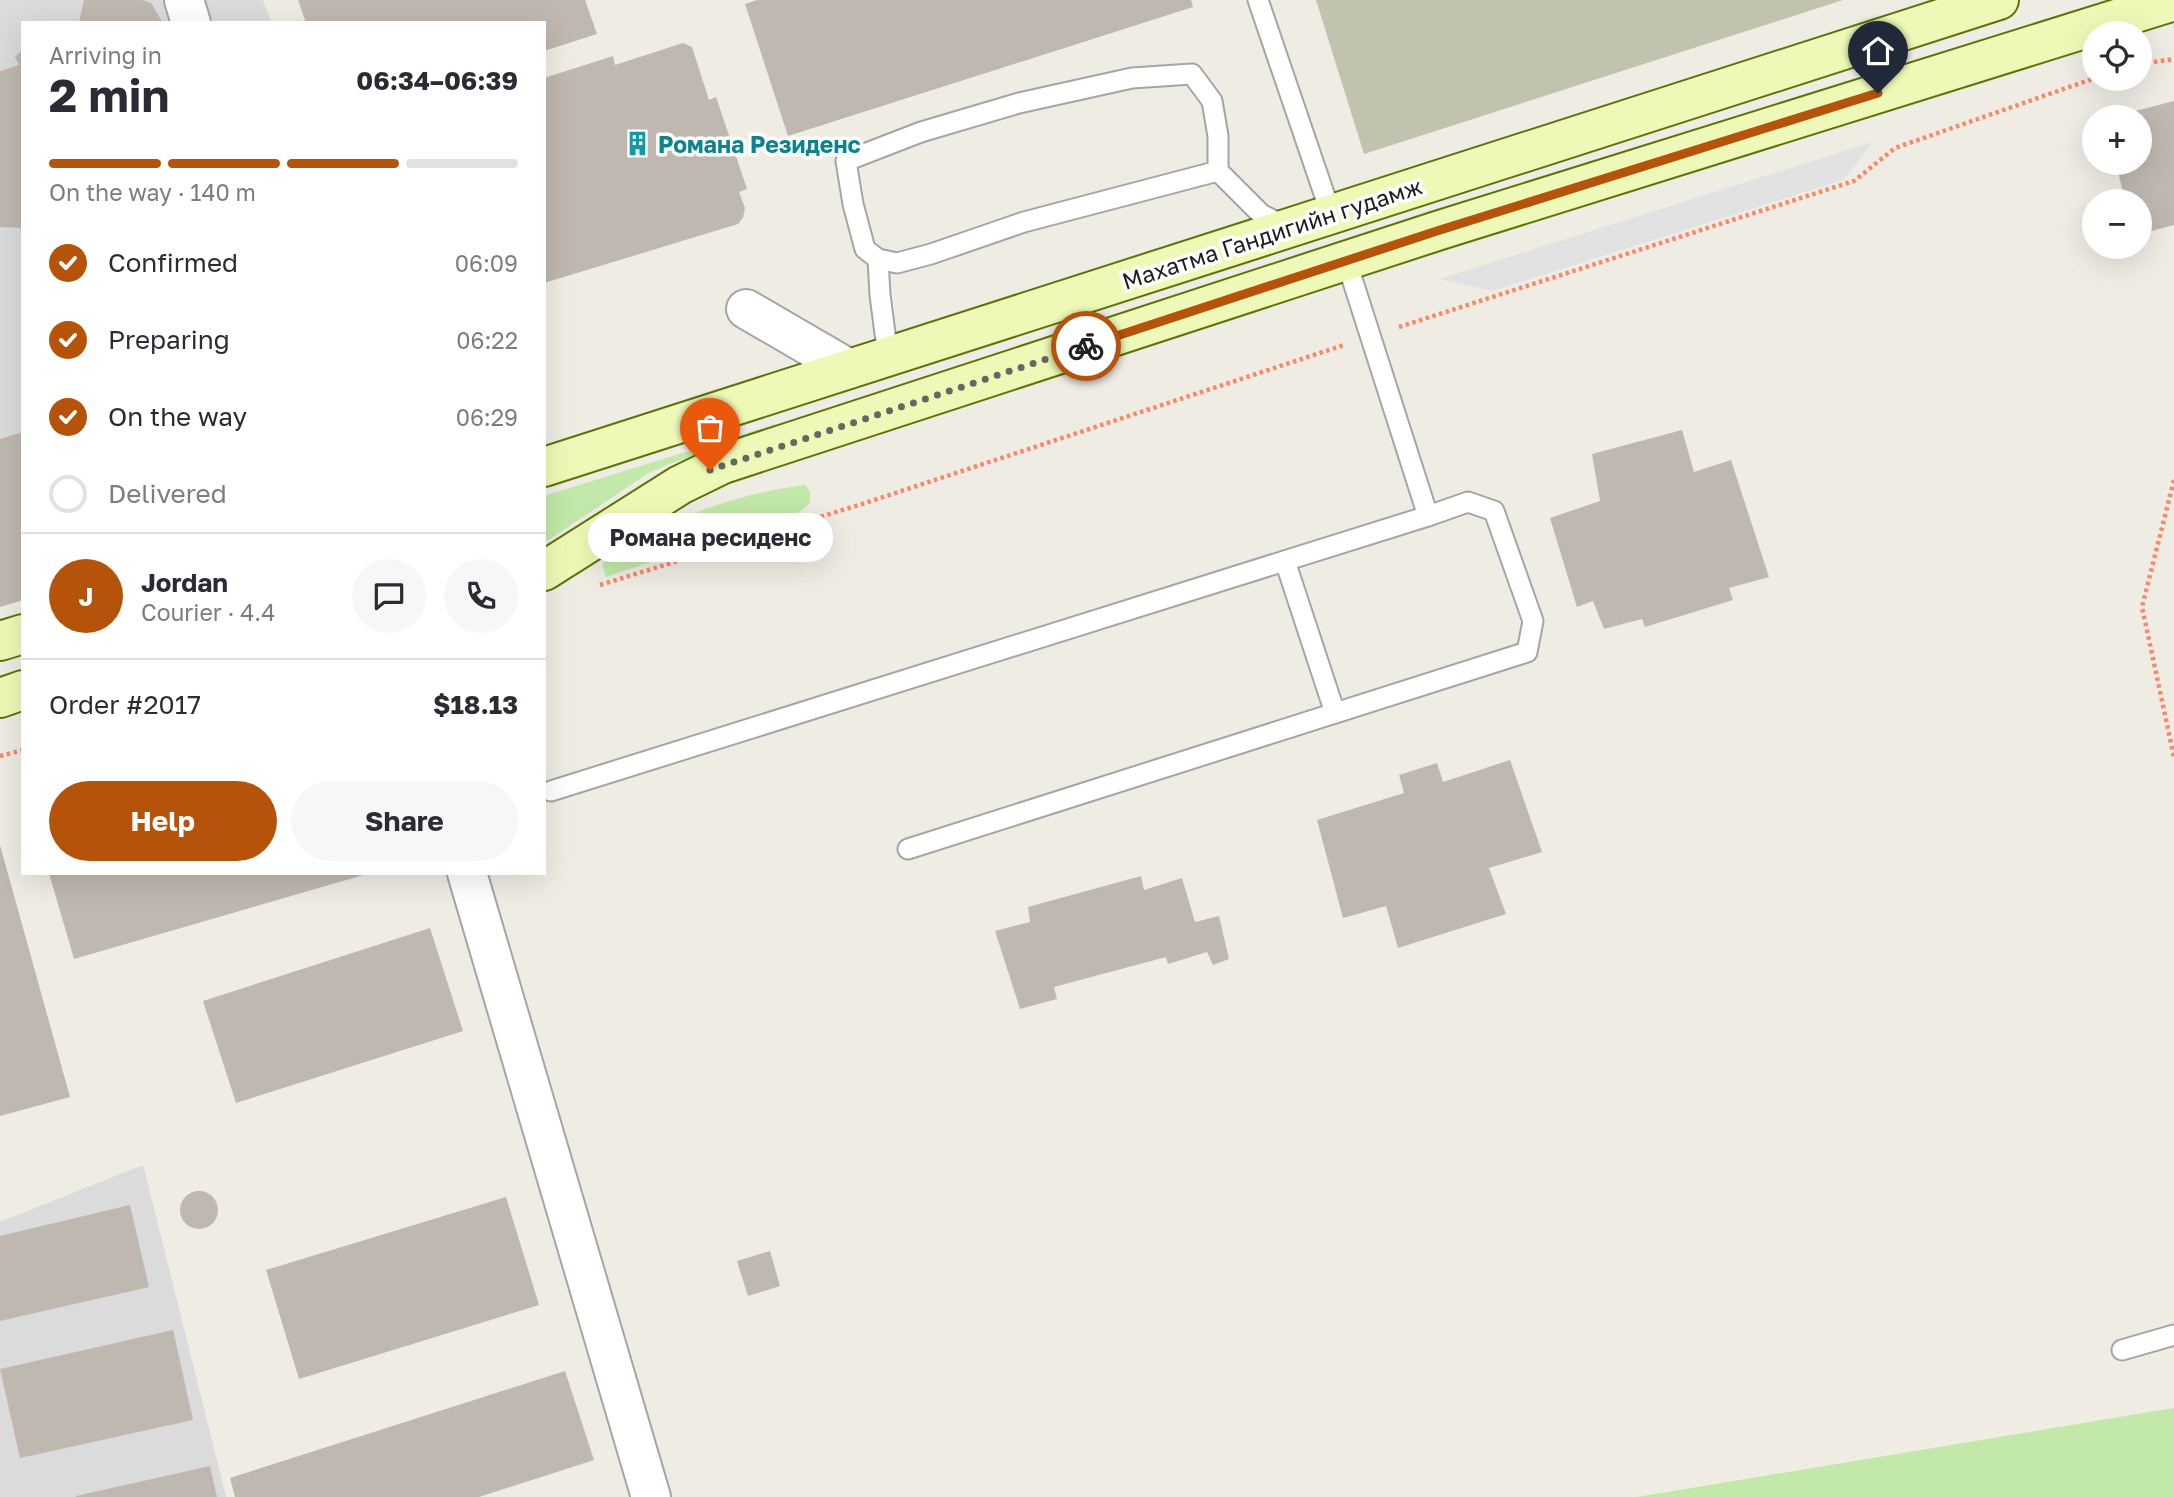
<!DOCTYPE html>
<html lang="en">
<head>
<meta charset="utf-8">
<style>
  :root { --surface:#fff; --page:#f7f7f7; --text:#2b2b33; --muted:#7c7c81; --line:#e1e1e2; --accent:#b45309 }
  body { margin:0; font-family:"Golos Text",sans-serif; background:var(--page); color:var(--text); height:100vh; display:flex; flex-direction:column; font-size:26px; white-space:nowrap }
  * { box-sizing:border-box; margin:0 }
  p { font-size:23px; color:var(--muted) }
  .icon { flex:none; width:38px; height:38px; fill:none; stroke:currentColor; stroke-width:2; stroke-linecap:round; stroke-linejoin:round }
  .map { position:relative; flex:1; overflow:hidden }
  .drawer { position:absolute; left:21px; top:21px; width:525px; height:854px; display:flex; flex-direction:column; background:var(--surface); border-radius:0px; box-shadow:0 7px 28px #0002 }
  .drawer>* { flex:none }
  .fabs { position:absolute; left:2082px; top:21px; display:grid; gap:14px }
  .fabs a { display:grid; place-items:center; width:70px; height:70px; border-radius:50%; background:var(--surface); box-shadow:0 7px 28px #0002; font-size:35px }
  .pin { position:absolute; display:grid; place-items:center; width:60px; height:60px; color:#fff; margin:-72px -30px; border-radius:50% 50% 50% 0; rotate:-45deg; box-shadow:0 0 7px #0007 }
  .pin .icon { rotate:45deg }
  .courier { position:absolute; display:grid; place-items:center; width:70px; height:70px; margin:-35px; border:5px solid #b45309; border-radius:50%; background:#fff; color:#222; box-shadow:0 2px 9px #0007 }
  .bubble { position:absolute; height:49px; border-radius:24px; background:var(--surface); box-shadow:0 7px 28px #0002; font-size:23px; font-weight:700; line-height:49px; text-align:center }
  .overview em { font-style:normal; font-weight:700 }
  .overview div { display:flex; flex-direction:column-reverse }
  .overview { display:flex; align-items:center; justify-content:space-between; height:119px; padding:0 28px }
  h1 { font-size:46px; font-weight:700; line-height:52px }
  .bar { display:grid; grid-template-columns:repeat(4,1fr); gap:10px 7px; align-content:center; height:84px; padding:0 28px }
  .bar i { height:9px; border-radius:5px; background:var(--line) }
  .bar .on { background:var(--accent) }
  .bar p { grid-column:span 4 }
  .line { display:flex; align-items:center; gap:18px; padding:0 28px; border-top:2px solid var(--line) }
  .line div { flex:1 }
  .round { display:grid; place-items:center; flex:none; width:74px; height:74px; border-radius:37px; background:var(--page) }
  ol { padding:0 28px; list-style:none }
  li { display:flex; align-items:center; gap:21px; height:77px }
  li p { margin-inline-start:auto }
  li .icon { padding:7px; border-radius:50%; background:var(--accent); color:#fff; stroke-width:4 }
  li:last-child { color:var(--muted) }
  li i { width:38px; height:38px; border:4px solid var(--line); border-radius:50% }
  .cta { display:flex; gap:14px; margin-top:auto; padding:14px 28px }
  .cta a { flex:1; height:80px; border-radius:42px; background:var(--accent); color:#fff; font-size:28px; font-weight:700; line-height:80px; text-align:center }
  .cta a+a { background:var(--page); color:var(--text) }
  .map>svg:first-child { display:block }
</style>
</head>
<body>
<div class="map">
<svg width="2174" height="1497" viewBox="0 0 2174 1497">
  <rect width="100%" height="100%" fill="#efece4"/>
  <g fill="#dcdbdb">
    <path d="M 0,0 L 263,0 L 272,23 L 23,23 L 23,600 L 0,607 Z"/>
    <path d="M 143,1165 L 226,1497 L 0,1497 L 0,1222 Z"/>
  </g>
  <path fill="#c1c3af" d="M 1316,0 L 1843,0 L 1364,154 Z"/>
  <g fill="#c2e9a9">
    <path d="M 775,424 L 777,429 L 669,464 L 647,474 L 544,543 L 544,496 Z"/>
    <path d="M 805,485 L 810,492 L 810,503 L 800,512 L 606,577 L 602,564 C 662,521 732,494 805,485 Z"/>
    <path d="M 2174,1408 L 2174,1497 L 1637,1497 Z"/>
  </g>
  <path fill="#e2e2e2" d="M 1873,142 L 1843,180 L 1492,291 L 1439,279 Z"/>
  <g fill="#bfb8b0">
    <path d="M 84,0 L 143,0 L 151,3 L 163,23 L 79,23 Z"/>
    <path d="M 298,0 L 585,0 L 597,34 L 544,51 L 544,23 L 306,23 Z"/>
    <path d="M 757,0 L 1191,0 L 1193,7 L 788,136 L 745,4 Z"/>
    <path d="M 683,43 L 692,47 L 709,100 L 716,97 L 747,189 L 739,192 L 745,208 L 743,218 L 738,224 L 544,283 L 544,78 L 613,56 L 615,65 Z"/>
    <path d="M 23,50 L 23,228 L 0,227 L 0,71 L 19,65 L 15,57 Z"/>
    <path d="M 2174,101 L 2174,225 L 2140,234 L 2140,201 L 2125,201 L 2116,163 L 2140,163 L 2140,117 L 2116,116 Z"/>
    <path d="M 1682,430 L 1694,472 L 1731,460 L 1769,577 L 1729,588 L 1733,600 L 1645,627 L 1642,619 L 1604,629 L 1593,601 L 1577,607 L 1550,518 L 1600,501 L 1592,454 Z"/>
    <path d="M 23,432 L 23,600 L 0,607 L 0,439 Z"/>
    <path d="M 1510,760 L 1542,852 L 1489,868 L 1506,914 L 1398,948 L 1386,906 L 1343,918 L 1317,820 L 1404,793 L 1399,775 L 1437,763 L 1443,782 Z"/>
    <path d="M 0,845 L 70,1097 L 0,1116 Z"/>
    <path d="M 49,873 L 367,873 L 367,874 L 74,959 Z"/>
    <path d="M 1141,876 L 1144,890 L 1182,878 L 1195,922 L 1219,916 L 1229,959 L 1213,965 L 1207,952 L 1168,964 L 1166,957 L 1054,987 L 1057,999 L 1020,1009 L 995,931 L 1030,922 L 1028,907 Z"/>
    <path d="M 430,928 L 463,1031 L 236,1103 L 203,1001 Z"/>
    <circle cx="199" cy="1210" r="19"/>
    <path d="M 506,1197 L 539,1305 L 299,1379 L 266,1270 Z"/>
    <path d="M 130,1205 L 149,1287 L 0,1321 L 0,1236 Z"/>
    <path d="M 770,1251 L 780,1286 L 748,1296 L 737,1261 Z"/>
    <path d="M 173,1330 L 193,1420 L 20,1458 L 0,1369 Z"/>
    <path d="M 565,1371 L 594,1460 L 479,1497 L 235,1497 L 230,1478 Z"/>
    <path d="M 210,1466 L 217,1497 L 76,1497 L 76,1496 Z"/>
  </g>
  <g fill="none" stroke-linecap="round" stroke-linejoin="round">
    <defs>
      <g id="service">
        <path d="M 1258,0 L 1331,214"/>
        <path d="M 1218,171 L 1024,222 L 931,254 L 897,263 L 878,259 L 865,249 L 853,204 L 846,161 L 921,132 L 1019,103 L 1132,78 L 1192,74 L 1212,101 L 1218,136 L 1218,171 L 1261,214 L 1287,227"/>
        <path d="M 878,259 L 880,295 L 888,356"/>
        <path d="M 1285,561 L 1335,713"/>
        <path d="M 551,791 L 1428,516 L 1346,260"/>
        <path d="M 908,849 L 1527,652 L 1533,621 L 1494,511 L 1468,502 L 1428,516"/>
        <path d="M 2122,1350 L 2174,1335"/>
      </g>
      <g id="minor">
        <path d="M 184,0 L 191,23"/>
        <path d="M 746,309 L 849,369"/>
      </g>
      <path id="tertiary" d="M 467,873 L 651,1497"/>
      <g id="secondary">
        <path d="M 544,467 L 1999,0"/>
        <path d="M 544,571 L 680,485 L 723,464 L 1440,230 L 2174,1"/>
        <path d="M 0,641 L 23,634"/>
        <path d="M 0,698 L 23,690"/>
      </g>
    </defs>
    <use href="#service" stroke="#a5a5a5" stroke-width="23"/>
    <use href="#minor" stroke="#a5a5a5" stroke-width="42"/>
    <use href="#tertiary" stroke="#a5a5a5" stroke-width="42"/>
    <use href="#secondary" stroke="#5d7405" stroke-width="42"/>
    <g stroke="#f9876a" stroke-width="4.5" stroke-dasharray="3.5 3.5" stroke-linecap="butt">
      <path d="M 2140,64 L 2174,59"/>
      <path d="M 1399,327 L 1854,181 L 1895,148 L 2095,78"/>
      <path d="M 2174,480 L 2142,607 L 2174,757"/>
      <path d="M 600,585 L 862,504 L 1344,345"/>
      <path d="M 0,756 L 23,750"/>
    </g>
    <use href="#service" stroke="#fff" stroke-width="19"/>
    <use href="#minor" stroke="#fff" stroke-width="38"/>
    <use href="#tertiary" stroke="#fff" stroke-width="38"/>
    <use href="#secondary" stroke="#eff9b7" stroke-width="38"/>
  </g>
  <g fill="none" stroke-linecap="round" stroke-linejoin="round">
    <path stroke="#676663" stroke-width="7" stroke-dasharray="0 12.6" d="M 710,470 L 1086,346"/>
    <path stroke="#b45309" stroke-width="9" d="M 1086,346 L 1440,230 L 1878,93"/>
  </g>
  <defs>
    <symbol id="building-bare" viewBox="-9 -9 18 18"><path d="M-4-6H4V6H1V3H-1V6H-4ZM-2.5-4.3h1.7v1.8h-1.7ZM.8-4.3h1.7v1.8H.8ZM-2.5-1h1.7V.8h-1.7ZM.8-1h1.7V.8H.8Z" fill="#0f9aa8" stroke="#fff" stroke-width="2.5" paint-order="stroke"/></symbol>
  </defs>
  <g fill-rule="evenodd">
    <use href="#building-bare" x="620" y="126" width="35" height="35"/>
  </g>
  <g text-anchor="middle" dominant-baseline="central" stroke-width="7" stroke-linejoin="round" paint-order="stroke">
    <g font-size="23" font-weight="bold" fill="#0d838f" stroke="#fff" text-anchor="start">
      <text x="658" y="144">Романа Резиденс</text>
    </g>
    <g font-size="23" fill="#1e1e1e" stroke="#fff">
      <text transform="translate(1272 233) rotate(-18)">Махатма Гандигийн гудамж</text>
    </g>
  </g>
</svg>
<div class="fabs">
<a><svg class="icon" aria-label="locate" viewBox="0 0 24 24"><circle cx="12" cy="12" r="6"/><path d="M12 2v4M12 18v4M2 12h4M18 12h4"/></svg></a>
<a>+</a>
<a>−</a>
</div>
<div class="pin" style="left:710px;top:470px;background:#ea580c"><svg class="icon" aria-label="bag" viewBox="0 0 24 24"><path d="M5 8h14l-1 12H6zM9 8a3 3 0 0 1 6 0"/></svg></div>
<div class="pin" style="left:1878px;top:93px;background:#1f2937"><svg class="icon" aria-label="home" viewBox="0 0 24 24"><path d="M3 11l9-7 9 7M6 9v11h12V9"/></svg></div>
<div class="courier" style="left:1086px;top:346px"><svg class="icon" aria-label="bike" viewBox="0 0 24 24"><circle cx="6" cy="16" r="4"/><circle cx="18" cy="16" r="4"/><path d="M6 16l4-8h5l3 8M10 8l3 8H6M13 5h3"/></svg></div>
<div class="bubble" style="left:588px;top:513px;width:245px">Романа ресиденс</div>
<section class="drawer">
<div class="overview"><div><h1>2 min</h1><p>Arriving in</p></div><em>06:34–06:39</em></div>
<div class="bar"><i class="on"></i><i class="on"></i><i class="on"></i><i></i><p>On the way · 140 m</p></div>
<ol>
<li><svg class="icon" aria-label="check" viewBox="0 0 24 24"><path d="M5 12l5 5 9-10"/></svg>Confirmed<p>06:09</p></li>
<li><svg class="icon" aria-label="check" viewBox="0 0 24 24"><path d="M5 12l5 5 9-10"/></svg>Preparing<p>06:22</p></li>
<li><svg class="icon" aria-label="check" viewBox="0 0 24 24"><path d="M5 12l5 5 9-10"/></svg>On the way<p>06:29</p></li>
<li><i></i>Delivered</li>
</ol>
<div class="line" style="height:126px"><b class="round" style="background:var(--accent);color:#fff">J</b><div><b>Jordan</b><p>Courier · 4.4</p></div><a class="round"><svg class="icon" aria-label="chat" viewBox="0 0 24 24"><path d="M4 5h16v11H9l-5 4z"/></svg></a><a class="round"><svg class="icon" aria-label="phone" viewBox="0 0 24 24"><path d="M5 4h4l2 5-3 2q2 4 5 5l2-3 5 2v4C11 20 4 13 5 4z"/></svg></a></div>
<div class="line" style="height:91px"><div>Order #2017</div><b>$18.13</b></div>
<div class="cta"><a>Help</a><a>Share</a></div>
</section>
</div>
</body>
</html>
